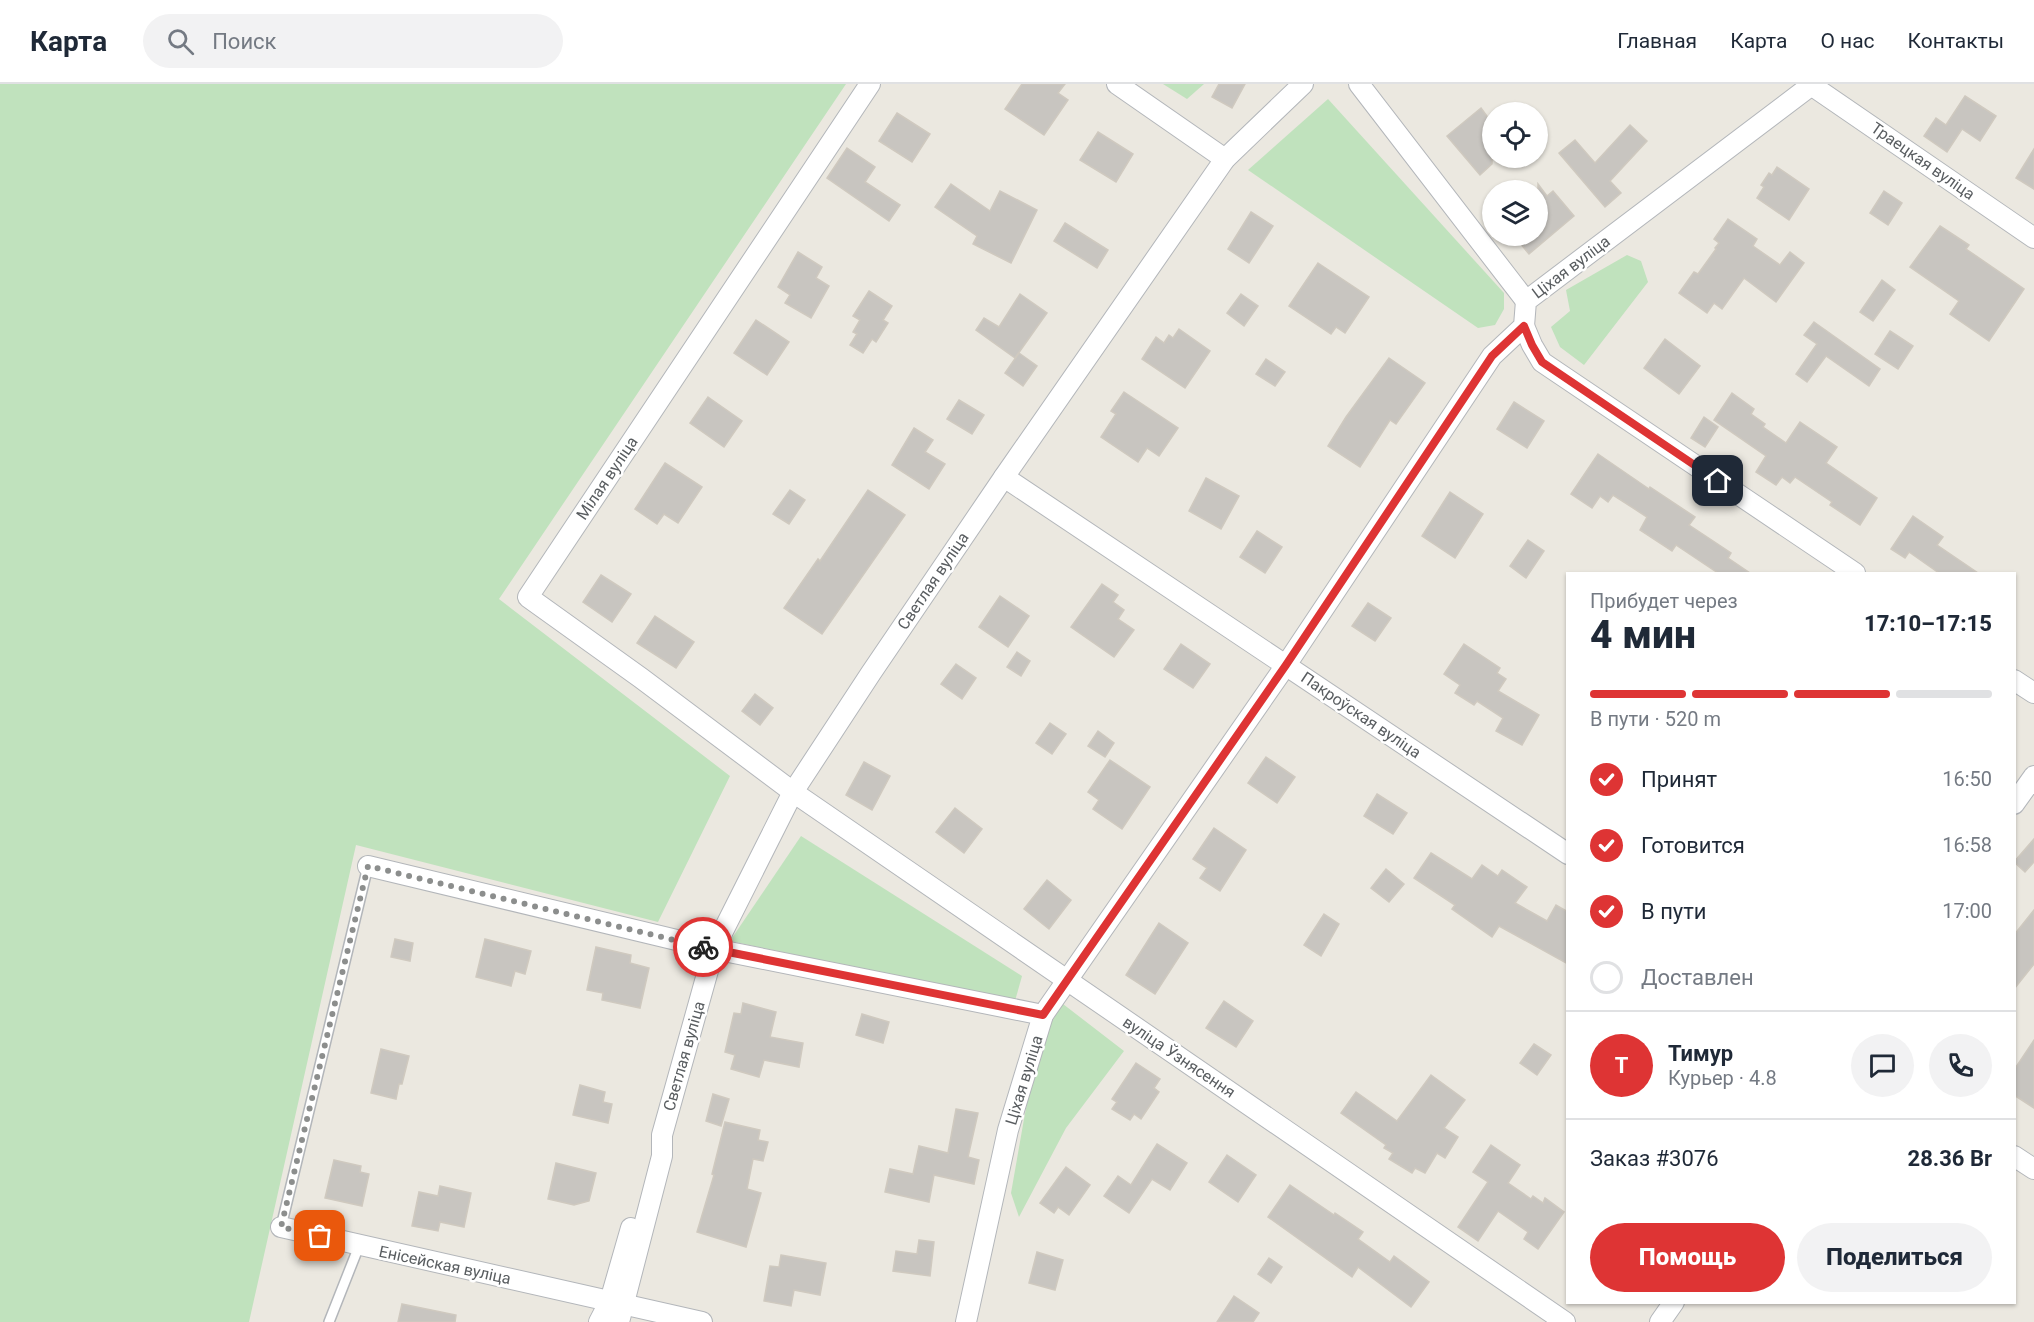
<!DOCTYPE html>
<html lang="ru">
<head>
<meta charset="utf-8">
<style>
  :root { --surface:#fff; --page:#f2f2f3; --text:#1f2937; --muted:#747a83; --line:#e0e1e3; --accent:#de3434 }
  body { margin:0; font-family:Roboto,sans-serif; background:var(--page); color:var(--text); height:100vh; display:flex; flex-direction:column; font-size:22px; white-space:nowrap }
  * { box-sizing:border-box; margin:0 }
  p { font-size:20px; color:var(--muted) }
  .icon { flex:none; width:33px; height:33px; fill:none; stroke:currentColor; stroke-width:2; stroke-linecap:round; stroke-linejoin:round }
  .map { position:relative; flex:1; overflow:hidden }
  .details { position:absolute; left:1566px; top:488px; width:450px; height:732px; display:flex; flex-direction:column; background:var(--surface); border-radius:0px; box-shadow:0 2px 4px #0004 }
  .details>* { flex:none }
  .fabs { position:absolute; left:1482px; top:18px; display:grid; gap:12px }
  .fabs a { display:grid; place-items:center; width:66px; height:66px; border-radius:50%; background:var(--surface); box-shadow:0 2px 4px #0004; font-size:30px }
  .pin { position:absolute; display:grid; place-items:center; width:51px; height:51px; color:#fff; margin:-26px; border-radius:12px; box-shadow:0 3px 9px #0006 }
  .courier { position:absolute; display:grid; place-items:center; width:60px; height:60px; margin:-30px; border:4px solid #de3434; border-radius:50%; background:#fff; color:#222; box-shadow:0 2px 8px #0007 }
  .head em { font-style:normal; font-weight:800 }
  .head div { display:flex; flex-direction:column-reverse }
  .head { display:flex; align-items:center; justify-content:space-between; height:102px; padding:0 24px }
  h1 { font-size:39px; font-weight:800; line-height:45px }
  .bar { display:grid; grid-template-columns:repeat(4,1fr); gap:9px 6px; align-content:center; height:72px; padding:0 24px }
  .bar i { height:8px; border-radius:4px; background:var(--line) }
  .bar .selected { background:var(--accent) }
  .bar p { grid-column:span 4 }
  .line { display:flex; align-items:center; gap:15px; padding:0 24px; border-top:2px solid var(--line) }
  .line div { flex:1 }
  .round { display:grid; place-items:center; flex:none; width:63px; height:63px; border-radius:32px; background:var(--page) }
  ol { padding:0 24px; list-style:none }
  li { display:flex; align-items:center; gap:18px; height:66px }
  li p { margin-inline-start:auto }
  li .icon { padding:6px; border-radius:50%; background:var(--accent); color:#fff; stroke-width:4 }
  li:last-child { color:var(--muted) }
  li i { width:33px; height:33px; border:3px solid var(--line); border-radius:50% }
  .button { display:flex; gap:12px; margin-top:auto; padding:12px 24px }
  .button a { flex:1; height:69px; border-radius:36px; background:var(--accent); color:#fff; font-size:24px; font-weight:800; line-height:69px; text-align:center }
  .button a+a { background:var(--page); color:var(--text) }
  header { display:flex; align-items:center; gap:36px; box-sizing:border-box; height:84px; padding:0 30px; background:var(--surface); border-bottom:2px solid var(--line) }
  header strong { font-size:28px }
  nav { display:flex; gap:33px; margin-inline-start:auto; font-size:21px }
  .search { width:420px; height:54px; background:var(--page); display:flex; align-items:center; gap:15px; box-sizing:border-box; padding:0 21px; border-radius:33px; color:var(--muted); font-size:22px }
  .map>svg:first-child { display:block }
</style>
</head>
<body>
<header>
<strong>Карта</strong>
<div class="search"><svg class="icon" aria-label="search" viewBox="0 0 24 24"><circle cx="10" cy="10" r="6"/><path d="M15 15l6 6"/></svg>Поиск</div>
<nav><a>Главная</a><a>Карта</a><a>О нас</a><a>Контакты</a></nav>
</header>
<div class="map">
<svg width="2034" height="1238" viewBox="0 0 2034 1238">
  <rect width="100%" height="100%" fill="#ebe8e0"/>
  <g fill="#c0e2bd">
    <path d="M 0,0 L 846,0 L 499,515 L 730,692 L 658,838 L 356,761 L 249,1238 L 0,1238 Z"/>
    <path d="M 1163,0 L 1204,0 L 1187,15 Z"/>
    <path d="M 1328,15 L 1504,209 L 1504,225 L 1495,241 L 1478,244 L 1248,86 Z"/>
    <path d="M 1627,171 L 1641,177 L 1648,198 L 1584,281 L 1560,263 L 1551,243 L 1570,227 L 1566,206 Z"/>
    <path d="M 801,752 L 1022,892 L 1015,917 L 730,857 Z"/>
    <path d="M 1063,920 L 1124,967 L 1066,1044 L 1019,1133 L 1011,1109 L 1024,1035 L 1034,983 L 1047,945 Z"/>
  </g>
  <g fill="#c8c5c0" stroke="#cfc9bf" stroke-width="1.5">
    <path d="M 1022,0 L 1065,0 L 1058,9 L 1068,16 L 1044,51 L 1005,25 Z"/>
    <path d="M 1219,0 L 1245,0 L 1232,24 L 1212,13 Z"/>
    <path d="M 1965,12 L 1996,32 L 1980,57 L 1962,45 L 1947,68 L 1924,52 L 1936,34 L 1946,41 Z"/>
    <path d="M 1481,24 L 1492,39 L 1492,80 L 1480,91 L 1447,52 Z"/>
    <path d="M 897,29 L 930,50 L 912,78 L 879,57 Z"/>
    <path d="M 1630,41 L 1647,57 L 1610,97 L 1621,109 L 1605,123 L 1559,69 L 1575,56 L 1595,79 Z"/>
    <path d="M 1098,48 L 1133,70 L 1116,98 L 1080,76 Z"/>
    <path d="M 847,64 L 875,83 L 865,98 L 900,121 L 889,137 L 827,94 Z"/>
    <path d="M 2034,65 L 2034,105 L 2016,94 Z"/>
    <path d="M 1777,83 L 1809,105 L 1789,136 L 1757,114 L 1764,103 L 1761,101 L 1769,89 L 1772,91 Z"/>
    <path d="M 951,100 L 990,127 L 1000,107 L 1037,126 L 1011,179 L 973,160 L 977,152 L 935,123 Z"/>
    <path d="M 1538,100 L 1547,112 L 1553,107 L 1574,132 L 1529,170 L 1514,152 L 1538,152 Z"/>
    <path d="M 1884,107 L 1902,119 L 1888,141 L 1870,129 Z"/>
    <path d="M 1251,128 L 1273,142 L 1249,179 L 1228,165 Z"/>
    <path d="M 1728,135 L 1757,155 L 1753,162 L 1780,181 L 1790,168 L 1804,179 L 1776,218 L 1744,194 L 1722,225 L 1714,219 L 1707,229 L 1679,209 L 1694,188 L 1698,190 L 1716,165 L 1715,164 L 1719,159 L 1714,155 Z"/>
    <path d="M 1065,139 L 1108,166 L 1097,184 L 1054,157 Z"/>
    <path d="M 1940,142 L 1969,161 L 1966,165 L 2024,205 L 1989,257 L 1950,230 L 1959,217 L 1910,183 Z"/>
    <path d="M 798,168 L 822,183 L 816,194 L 829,202 L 811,234 L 785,219 L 790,211 L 778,203 Z"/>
    <path d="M 1318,179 L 1369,213 L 1345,249 L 1336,243 L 1331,250 L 1289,222 Z"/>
    <path d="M 1882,196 L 1895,206 L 1873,237 L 1860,228 Z"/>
    <path d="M 869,207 L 892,222 L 883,236 L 888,239 L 876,258 L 872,255 L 863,269 L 850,261 L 857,250 L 853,248 L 860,236 L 853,232 Z"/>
    <path d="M 1020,210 L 1047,229 L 1015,274 L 976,246 L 984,234 L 999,243 Z"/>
    <path d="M 1241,210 L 1258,222 L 1244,242 L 1227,229 Z"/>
    <path d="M 756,236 L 789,258 L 767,291 L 734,269 Z"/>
    <path d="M 1814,238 L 1880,285 L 1869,302 L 1826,272 L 1807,298 L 1796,290 L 1817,260 L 1804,251 Z"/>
    <path d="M 1179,245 L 1210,267 L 1185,304 L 1142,275 L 1156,253 L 1164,259 L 1169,251 L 1173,254 Z"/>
    <path d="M 1890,247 L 1913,262 L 1898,285 L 1875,270 Z"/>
    <path d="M 1665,255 L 1700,282 L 1679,310 L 1644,284 Z"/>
    <path d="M 1019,269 L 1037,282 L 1023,302 L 1005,289 Z"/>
    <path d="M 1389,274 L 1425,299 L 1396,340 L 1390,336 L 1360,383 L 1328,362 L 1346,333 Z"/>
    <path d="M 1266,275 L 1285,288 L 1275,302 L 1256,290 Z"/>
    <path d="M 1124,308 L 1178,344 L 1159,372 L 1147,364 L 1138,378 L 1101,353 L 1116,330 L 1111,327 Z"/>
    <path d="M 1732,309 L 1754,325 L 1751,330 L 1765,340 L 1763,343 L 1786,359 L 1800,338 L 1837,363 L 1826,379 L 1877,414 L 1860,441 L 1830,421 L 1832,418 L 1795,393 L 1790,399 L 1782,393 L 1776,401 L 1756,388 L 1766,372 L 1714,336 Z"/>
    <path d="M 708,313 L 742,337 L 724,363 L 690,339 Z"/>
    <path d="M 959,316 L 984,331 L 972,350 L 947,335 Z"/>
    <path d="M 1514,318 L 1544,337 L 1527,364 L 1497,345 Z"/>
    <path d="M 1704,333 L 1718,343 L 1705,363 L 1691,354 Z"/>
    <path d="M 914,344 L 933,356 L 925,368 L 945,380 L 929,405 L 892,381 Z"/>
    <path d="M 1598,370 L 1649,405 L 1650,403 L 1695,433 L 1689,441 L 1731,469 L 1728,474 L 1750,489 L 1718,489 L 1676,461 L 1672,467 L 1640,446 L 1647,433 L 1613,411 L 1608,418 L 1600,412 L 1592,424 L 1571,410 Z"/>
    <path d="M 665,379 L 702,403 L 678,439 L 664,430 L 657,440 L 635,425 Z"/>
    <path d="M 1206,394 L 1239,412 L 1221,445 L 1189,427 Z"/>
    <path d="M 790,406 L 805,416 L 789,440 L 773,430 Z"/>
    <path d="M 868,406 L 905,431 L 822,550 L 784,524 L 818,475 L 820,477 Z"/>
    <path d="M 1450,408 L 1483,430 L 1455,474 L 1422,452 Z"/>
    <path d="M 1913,432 L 1943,453 L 1937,461 L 1978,489 L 1939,489 L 1909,468 L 1905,474 L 1891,465 Z"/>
    <path d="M 1257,447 L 1282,463 L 1265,489 L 1240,473 Z"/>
    <path d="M 1528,456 L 1544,467 L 1526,494 L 1510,482 Z"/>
    <path d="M 601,491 L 631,510 L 612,538 L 583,518 Z"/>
    <path d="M 1102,500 L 1118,511 L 1113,518 L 1124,526 L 1118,535 L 1134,546 L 1114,573 L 1071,543 Z"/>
    <path d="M 1000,512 L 1029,532 L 1008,563 L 979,543 Z"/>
    <path d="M 1368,519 L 1391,534 L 1375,557 L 1352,542 Z"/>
    <path d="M 655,532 L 694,558 L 676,584 L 637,559 Z"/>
    <path d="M 1181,560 L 1210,580 L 1193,604 L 1164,585 Z"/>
    <path d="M 1464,560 L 1500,584 L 1497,589 L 1506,595 L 1498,607 L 1539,631 L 1522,661 L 1496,647 L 1503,634 L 1477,617 L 1474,621 L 1455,609 L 1460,601 L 1444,590 Z"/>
    <path d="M 1017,568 L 1030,577 L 1021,592 L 1007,583 Z"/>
    <path d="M 956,580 L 976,594 L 962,615 L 941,600 Z"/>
    <path d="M 755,610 L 773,624 L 760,641 L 742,627 Z"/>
    <path d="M 1050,639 L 1066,650 L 1052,670 L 1036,659 Z"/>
    <path d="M 1098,647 L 1114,659 L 1105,673 L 1088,662 Z"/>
    <path d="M 1266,673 L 1295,693 L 1277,719 L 1248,699 Z"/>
    <path d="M 1110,676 L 1150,703 L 1122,745 L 1093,725 L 1099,716 L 1088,708 Z"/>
    <path d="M 864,678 L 890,692 L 872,726 L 846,711 Z"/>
    <path d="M 1377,710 L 1407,729 L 1393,750 L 1364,732 Z"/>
    <path d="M 955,724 L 982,745 L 964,769 L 936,748 Z"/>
    <path d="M 1214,744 L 1246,766 L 1220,807 L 1200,794 L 1207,784 L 1193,775 Z"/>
    <path d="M 2034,755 L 2034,778 L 2025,788 L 2014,778 Z"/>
    <path d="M 1431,769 L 1472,795 L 1482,781 L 1498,792 L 1502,786 L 1527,803 L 1515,819 L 1547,837 L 1556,821 L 1568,828 L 1568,880 L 1499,842 L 1492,853 L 1452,825 L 1455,821 L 1414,794 Z"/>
    <path d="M 1386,785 L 1404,800 L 1389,818 L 1371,804 Z"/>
    <path d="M 1047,796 L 1071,816 L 1049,845 L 1024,825 Z"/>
    <path d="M 2034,826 L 2034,880 L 2014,905 L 2014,851 Z"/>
    <path d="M 1324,830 L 1339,840 L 1321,872 L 1304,861 Z"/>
    <path d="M 1159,839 L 1188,859 L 1155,910 L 1126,891 Z"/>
    <path d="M 395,855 L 413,859 L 410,877 L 391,873 Z"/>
    <path d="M 485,855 L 531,867 L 525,890 L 515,887 L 511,902 L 476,893 Z"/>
    <path d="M 596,863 L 631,871 L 630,879 L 649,884 L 640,924 L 602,916 L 603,909 L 587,906 Z"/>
    <path d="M 1224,917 L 1253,937 L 1236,963 L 1206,944 Z"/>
    <path d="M 743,919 L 776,928 L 770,953 L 803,959 L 799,983 L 764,976 L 759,993 L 731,985 L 735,971 L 725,968 L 734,929 L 741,930 Z"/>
    <path d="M 862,930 L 889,938 L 883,959 L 856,951 Z"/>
    <path d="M 2034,956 L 2034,1024 L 2014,1011 L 2014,986 Z"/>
    <path d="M 1534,960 L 1551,971 L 1537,991 L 1520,979 Z"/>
    <path d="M 381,965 L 409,972 L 402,1000 L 399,1000 L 396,1015 L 371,1009 Z"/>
    <path d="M 1136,979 L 1160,995 L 1154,1004 L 1159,1008 L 1141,1035 L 1134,1030 L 1130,1036 L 1112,1025 L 1117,1018 L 1112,1015 Z"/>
    <path d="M 1431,991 L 1465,1016 L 1444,1044 L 1458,1053 L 1445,1074 L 1437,1069 L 1425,1089 L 1415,1084 L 1412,1089 L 1389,1075 L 1393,1069 L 1384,1064 L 1386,1061 L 1341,1029 L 1356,1008 L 1397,1037 Z"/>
    <path d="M 580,1001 L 605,1008 L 603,1018 L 612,1020 L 608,1039 L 573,1031 Z"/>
    <path d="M 713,1010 L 729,1015 L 721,1042 L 706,1037 Z"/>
    <path d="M 956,1025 L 978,1029 L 968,1073 L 979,1076 L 974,1100 L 934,1091 L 929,1118 L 885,1108 L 890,1085 L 913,1090 L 919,1062 L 948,1069 Z"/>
    <path d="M 725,1038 L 760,1046 L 758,1056 L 768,1058 L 763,1077 L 753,1075 L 747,1105 L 761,1109 L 746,1163 L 697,1148 L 714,1091 L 712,1090 Z"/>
    <path d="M 1157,1060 L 1187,1079 L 1170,1106 L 1152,1095 L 1129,1129 L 1104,1112 L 1118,1092 L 1131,1101 Z"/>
    <path d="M 1491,1061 L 1520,1081 L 1508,1099 L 1531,1115 L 1533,1112 L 1543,1119 L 1545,1114 L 1564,1128 L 1538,1165 L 1524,1155 L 1528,1148 L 1498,1127 L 1478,1157 L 1458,1143 L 1488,1098 L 1473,1088 Z"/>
    <path d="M 1227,1071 L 1256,1091 L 1238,1118 L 1209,1098 Z"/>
    <path d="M 334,1076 L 361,1082 L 360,1088 L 369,1090 L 362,1122 L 325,1114 Z"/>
    <path d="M 556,1079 L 596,1089 L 589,1117 L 574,1121 L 548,1115 Z"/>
    <path d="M 1066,1083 L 1090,1101 L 1069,1131 L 1058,1123 L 1054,1129 L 1040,1119 Z"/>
    <path d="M 1290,1101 L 1334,1131 L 1335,1129 L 1363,1148 L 1358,1155 L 1390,1178 L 1394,1172 L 1429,1198 L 1411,1223 L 1358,1183 L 1352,1193 L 1268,1133 Z"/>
    <path d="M 440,1102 L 471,1109 L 464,1143 L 440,1138 L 438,1147 L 412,1142 L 419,1108 L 438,1112 Z"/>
    <path d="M 919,1156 L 934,1158 L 930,1192 L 893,1187 L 896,1167 L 917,1170 Z"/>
    <path d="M 1037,1168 L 1063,1176 L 1055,1206 L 1029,1199 Z"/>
    <path d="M 781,1171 L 826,1179 L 820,1211 L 794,1206 L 791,1222 L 764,1217 L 770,1182 L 779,1183 Z"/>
    <path d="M 1269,1174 L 1282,1183 L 1271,1199 L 1258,1190 Z"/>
    <path d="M 1234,1212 L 1259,1229 L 1253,1238 L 1217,1238 Z"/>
    <path d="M 402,1220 L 456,1231 L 455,1238 L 398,1238 Z"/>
  </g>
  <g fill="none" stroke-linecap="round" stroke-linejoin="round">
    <defs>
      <g id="lane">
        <path d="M 281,1143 L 368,782"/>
        <path d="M 329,1238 L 359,1162"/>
      </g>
      <g id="street">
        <path d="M 870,0 L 528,513 L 641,594 L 793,708 L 1565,1238"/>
        <path d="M 1117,0 L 1225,75"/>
        <path d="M 1359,0 L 1526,217"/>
        <path d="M 1811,1 L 2034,154"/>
        <path d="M 1524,242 L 1532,261 L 1542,278 L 1855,489"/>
        <path d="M 1004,393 L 1568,770"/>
        <path d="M 2014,596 L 2034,609"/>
        <path d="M 2014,720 L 2034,692"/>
        <path d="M 368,782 L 714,865 L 1043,931"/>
        <path d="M 2014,1072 L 2034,1085"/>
        <path d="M 281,1143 L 702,1238"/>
        <path d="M 599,1238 L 610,1217 L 631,1144"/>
        <path d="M 619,1238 L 662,1072 L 662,1051 L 714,865 L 793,708 L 871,589 L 1004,393 L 1225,75 L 1303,0"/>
        <path d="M 966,1238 L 1008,1046 L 1043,931 L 1286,581 L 1492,272 L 1524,242 L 1526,217 L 1813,0"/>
        <path d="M 1660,1238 L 1674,1218"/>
      </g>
    </defs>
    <use href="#lane" stroke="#b3b6ba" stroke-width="12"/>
    <use href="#street" stroke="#b3b6ba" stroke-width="22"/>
    <use href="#lane" stroke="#fff" stroke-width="9"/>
    <use href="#street" stroke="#fff" stroke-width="20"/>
  </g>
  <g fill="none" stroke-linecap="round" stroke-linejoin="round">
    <path stroke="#8c8e8d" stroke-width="6" stroke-dasharray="0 10.8" d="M 320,1152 L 281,1143 L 368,782 L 703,863"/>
    <path stroke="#de3434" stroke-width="8" d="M 703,863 L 1043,931 L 1286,581 L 1492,272 L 1524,242 L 1532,261 L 1542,278 L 1718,397"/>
  </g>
  <g text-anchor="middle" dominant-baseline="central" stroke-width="5" stroke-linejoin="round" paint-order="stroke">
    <g font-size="16" fill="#595d60" stroke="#fff">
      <text transform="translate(1923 77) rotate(35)">Траецкая вуліца</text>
      <text transform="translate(1571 183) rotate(-37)">Ціхая вуліца</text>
      <text transform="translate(607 394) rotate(-56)">Мілая вуліца</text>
      <text transform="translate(933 497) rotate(-56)">Светлая вуліца</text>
      <text transform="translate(1361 631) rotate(34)">Пакроўская вуліца</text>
      <text transform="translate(684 972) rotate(-74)">Светлая вуліца</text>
      <text transform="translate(1179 973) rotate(34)">вуліца Ўзнясення</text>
      <text transform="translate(1024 996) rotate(-73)">Ціхая вуліца</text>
      <text transform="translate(445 1181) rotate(12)">Енісейская вуліца</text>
    </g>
  </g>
</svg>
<div class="fabs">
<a><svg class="icon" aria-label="locate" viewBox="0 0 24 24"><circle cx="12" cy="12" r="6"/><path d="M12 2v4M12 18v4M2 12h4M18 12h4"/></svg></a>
<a><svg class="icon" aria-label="layers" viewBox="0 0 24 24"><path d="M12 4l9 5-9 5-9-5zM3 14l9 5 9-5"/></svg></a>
</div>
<div class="pin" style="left:320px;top:1152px;background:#ea580c"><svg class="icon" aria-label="bag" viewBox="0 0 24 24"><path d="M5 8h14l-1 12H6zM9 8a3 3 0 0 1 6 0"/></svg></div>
<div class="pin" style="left:1718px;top:397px;background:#1f2937"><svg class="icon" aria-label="home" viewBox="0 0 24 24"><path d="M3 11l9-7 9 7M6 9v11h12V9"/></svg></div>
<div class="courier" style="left:703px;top:863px"><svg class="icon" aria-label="bike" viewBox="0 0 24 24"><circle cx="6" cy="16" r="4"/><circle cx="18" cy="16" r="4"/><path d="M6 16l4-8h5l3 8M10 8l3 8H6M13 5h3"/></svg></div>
<section class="details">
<div class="head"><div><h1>4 мин</h1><p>Прибудет через</p></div><em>17:10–17:15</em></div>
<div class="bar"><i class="selected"></i><i class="selected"></i><i class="selected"></i><i></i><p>В пути · 520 m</p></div>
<ol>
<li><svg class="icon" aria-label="check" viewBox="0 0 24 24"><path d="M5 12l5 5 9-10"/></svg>Принят<p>16:50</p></li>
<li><svg class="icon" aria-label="check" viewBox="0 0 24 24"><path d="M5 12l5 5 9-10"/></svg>Готовится<p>16:58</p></li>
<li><svg class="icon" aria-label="check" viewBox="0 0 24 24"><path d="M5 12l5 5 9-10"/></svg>В пути<p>17:00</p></li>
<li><i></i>Доставлен</li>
</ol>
<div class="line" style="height:108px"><b class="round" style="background:var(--accent);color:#fff">Т</b><div><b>Тимур</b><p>Курьер · 4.8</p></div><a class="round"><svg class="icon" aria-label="chat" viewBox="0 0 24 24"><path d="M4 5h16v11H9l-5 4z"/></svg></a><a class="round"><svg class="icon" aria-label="phone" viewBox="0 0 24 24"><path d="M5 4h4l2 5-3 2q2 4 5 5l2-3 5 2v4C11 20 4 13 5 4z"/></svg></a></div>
<div class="line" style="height:78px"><div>Заказ #3076</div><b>28.36 Br</b></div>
<div class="button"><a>Помощь</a><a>Поделиться</a></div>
</section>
</div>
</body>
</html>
